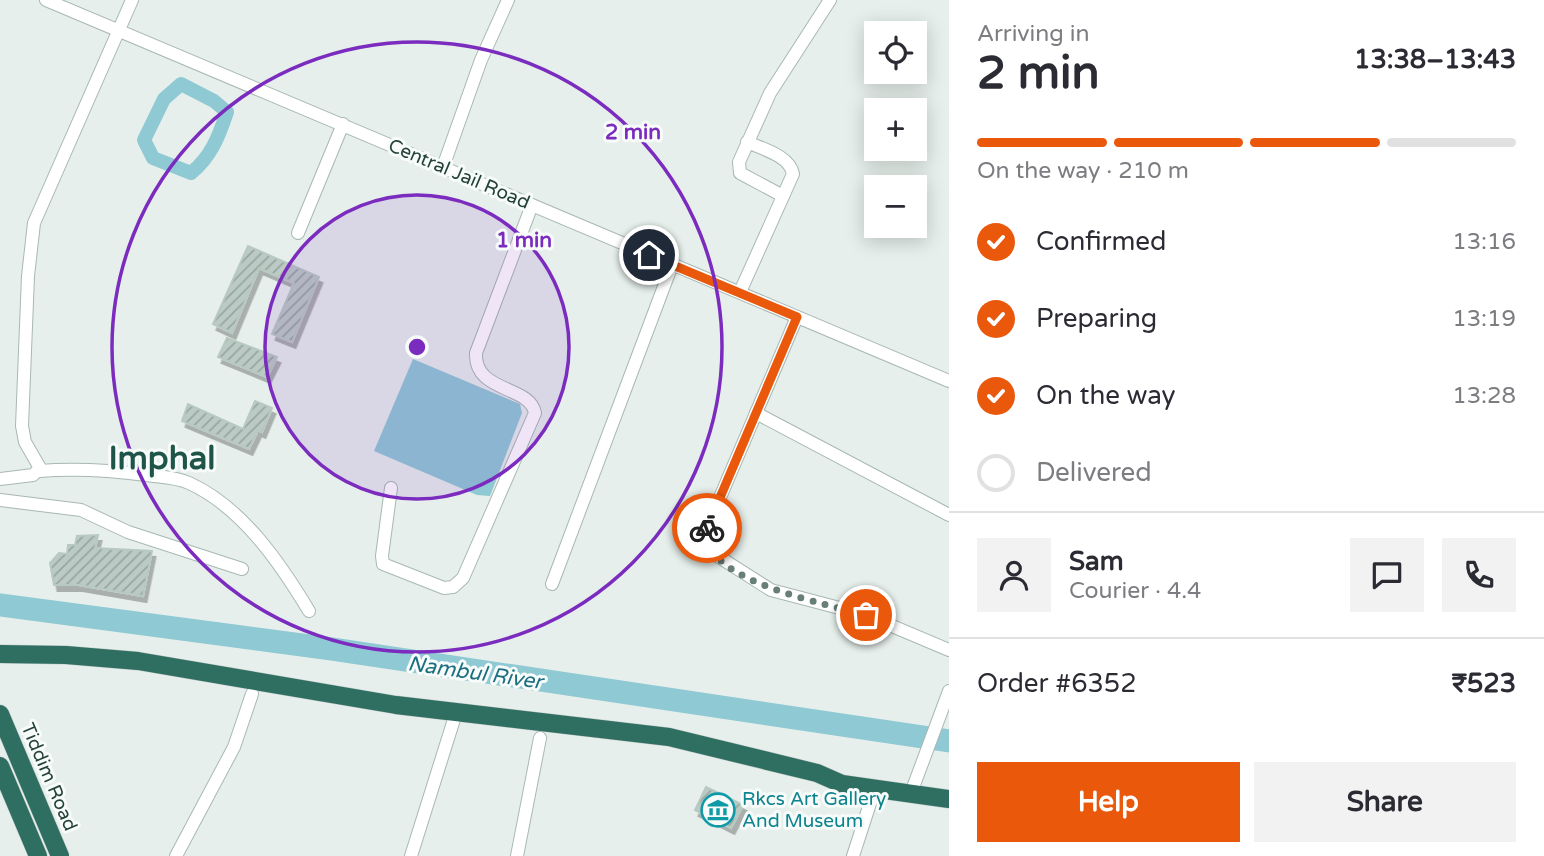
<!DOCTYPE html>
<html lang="en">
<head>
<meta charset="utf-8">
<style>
  :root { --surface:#fff; --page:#f2f2f3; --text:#2b2b33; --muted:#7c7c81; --line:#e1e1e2; --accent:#ea580c }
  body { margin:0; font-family:"Varela Round",sans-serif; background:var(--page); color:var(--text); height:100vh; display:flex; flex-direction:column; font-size:26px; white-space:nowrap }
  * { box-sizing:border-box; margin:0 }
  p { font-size:23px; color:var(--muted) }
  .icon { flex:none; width:38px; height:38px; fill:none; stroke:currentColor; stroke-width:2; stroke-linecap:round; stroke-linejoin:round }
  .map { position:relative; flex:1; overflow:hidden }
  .details { display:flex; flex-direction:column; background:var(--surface); width:595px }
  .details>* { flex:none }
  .tools { position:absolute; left:864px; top:21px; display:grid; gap:14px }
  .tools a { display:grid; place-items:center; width:63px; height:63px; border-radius:0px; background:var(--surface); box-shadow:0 4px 18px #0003; font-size:35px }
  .pin { position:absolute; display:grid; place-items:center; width:60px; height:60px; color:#fff; margin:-30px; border:4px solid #fff; border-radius:50%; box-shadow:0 2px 7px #0007 }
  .courier { position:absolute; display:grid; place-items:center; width:70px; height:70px; margin:-35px; border:5px solid #ea580c; border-radius:50%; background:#fff; color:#222; box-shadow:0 2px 9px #0007 }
  .head em { font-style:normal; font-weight:700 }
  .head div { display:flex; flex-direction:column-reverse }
  .head { display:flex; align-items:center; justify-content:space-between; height:119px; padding:0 28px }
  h1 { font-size:46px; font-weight:700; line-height:52px }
  .bar { display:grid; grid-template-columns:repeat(4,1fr); gap:10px 7px; align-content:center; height:84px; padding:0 28px }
  .bar i { height:9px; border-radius:5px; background:var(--line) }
  .bar .current { background:var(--accent) }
  .bar p { grid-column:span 4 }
  .line { display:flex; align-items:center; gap:18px; padding:0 28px; border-top:2px solid var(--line) }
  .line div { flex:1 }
  .round { display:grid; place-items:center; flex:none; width:74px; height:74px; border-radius:0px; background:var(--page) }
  ol { padding:0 28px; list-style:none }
  li { display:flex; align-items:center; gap:21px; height:77px }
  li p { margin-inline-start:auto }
  li .icon { padding:7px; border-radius:50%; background:var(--accent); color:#fff; stroke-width:4 }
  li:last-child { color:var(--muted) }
  li i { width:38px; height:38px; border:4px solid var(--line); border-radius:50% }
  .primary-button { display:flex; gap:14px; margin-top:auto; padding:14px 28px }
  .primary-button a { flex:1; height:80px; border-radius:0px; background:var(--accent); color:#fff; font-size:28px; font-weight:700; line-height:80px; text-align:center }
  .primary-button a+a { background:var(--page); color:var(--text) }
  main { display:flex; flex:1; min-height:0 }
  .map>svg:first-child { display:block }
</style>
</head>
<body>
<main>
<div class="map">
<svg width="949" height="856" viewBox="0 0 949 856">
  <defs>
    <pattern id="building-hatch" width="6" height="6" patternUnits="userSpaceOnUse" patternTransform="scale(1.75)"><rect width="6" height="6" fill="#bbcac4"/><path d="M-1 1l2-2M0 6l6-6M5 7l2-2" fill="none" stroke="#98a6a0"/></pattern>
    <filter id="shadow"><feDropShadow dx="3.5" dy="6" stdDeviation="0" flood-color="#0004"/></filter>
  </defs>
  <rect width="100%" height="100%" fill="#e6efeb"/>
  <path fill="#8ec9d4" d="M 413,359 L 520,404 L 522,413 L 490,496 L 477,495 L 374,451 Z"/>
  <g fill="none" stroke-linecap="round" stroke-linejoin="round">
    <path stroke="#8ec9d4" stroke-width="14" d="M 181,84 L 214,101 L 227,112 C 219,136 211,157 191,173 L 153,158 L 144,140 L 164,99 Z"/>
    <path stroke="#8ec9d4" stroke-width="23" d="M 0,605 L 332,649 L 949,741"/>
  </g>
  <g fill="url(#building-hatch)" stroke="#b8c9c2" stroke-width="2" filter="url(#shadow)">
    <path d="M 248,246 L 319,277 L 292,342 L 272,334 L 294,283 L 259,268 L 232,333 L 213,324 Z"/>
    <path d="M 227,338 L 277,357 L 267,377 L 218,357 Z"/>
    <path d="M 255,401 L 272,408 L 262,432 L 258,430 L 249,449 L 182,421 L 188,404 L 243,429 Z"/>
    <path d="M 98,535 L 95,548 L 152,551 L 143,596 L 79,585 L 54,585 L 50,563 L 59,553 L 67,554 L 68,545 L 75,545 L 77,536 Z"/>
    <path d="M 706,787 L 743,805 L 731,828 L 695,810 Z"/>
  </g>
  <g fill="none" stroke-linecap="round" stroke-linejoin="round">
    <defs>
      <g id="minor">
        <path d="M 46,0 L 949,381"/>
        <path d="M 443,167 L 481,60 L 508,0"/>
        <path d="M 783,196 L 740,173 L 739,162 L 770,93 L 830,0"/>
        <path d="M 298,233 L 343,124"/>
        <path d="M 740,292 L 793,174 C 790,156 763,149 747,142"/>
        <path d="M 797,317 L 707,528 L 708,550 L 771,590 L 866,615 L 949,650"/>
        <path d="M 756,413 L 949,515"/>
        <path d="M 39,471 C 76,468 109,470 146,475 C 160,477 176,477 189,483 C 242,507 280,563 309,611"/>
        <path d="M 0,479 L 33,475 L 40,468 L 25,442 L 22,426 L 28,276 L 34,223 L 132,0"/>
        <path d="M 391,488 L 382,556 L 383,564 L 444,588 L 453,587 L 463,578 L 535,413 C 530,385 474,393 476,353 L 532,205"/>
        <path d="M 0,500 L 81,510 L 128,532 L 242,569"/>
        <path d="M 552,584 L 672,265"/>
        <path d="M 911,793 L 949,691"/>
        <path d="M 176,856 L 234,747 L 252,694"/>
        <path d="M 411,856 L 456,713"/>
        <path d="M 517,856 L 540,738"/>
        <path d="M 853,856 L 875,788"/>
      </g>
      <g id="highway">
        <path d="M 0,654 L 66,655 L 138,661 L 396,705 L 669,737 L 817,773 L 842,784 L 949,799"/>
        <path d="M 0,714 L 60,856"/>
        <path d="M 0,766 L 38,856"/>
      </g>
    </defs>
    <use href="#minor" stroke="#a8b8b2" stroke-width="14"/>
    <use href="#highway" stroke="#c2cac8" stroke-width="19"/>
    <use href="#minor" stroke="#fff" stroke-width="12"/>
    <use href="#highway" stroke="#2f6f62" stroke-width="18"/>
  </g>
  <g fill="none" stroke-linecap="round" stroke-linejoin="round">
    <path stroke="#687f78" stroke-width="7" stroke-dasharray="0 12.6" d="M 707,528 C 696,580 831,605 866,615"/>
    <path stroke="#ea580c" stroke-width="9" d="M 649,255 L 797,317 L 707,528"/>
  </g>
  <circle cx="417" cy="347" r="152" fill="#7b2cbf" fill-opacity=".12"/>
  <g fill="none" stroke="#7b2cbf" stroke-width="3.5">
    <circle cx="417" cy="347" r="152"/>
    <circle cx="417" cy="347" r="305"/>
  </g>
  <defs>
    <symbol id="museum-ring" viewBox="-11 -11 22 22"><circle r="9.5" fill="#f7fbf9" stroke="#0f9aa8" stroke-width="1.5"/><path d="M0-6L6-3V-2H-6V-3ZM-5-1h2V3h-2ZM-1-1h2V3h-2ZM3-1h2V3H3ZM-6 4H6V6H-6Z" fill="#0f9aa8"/></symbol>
  </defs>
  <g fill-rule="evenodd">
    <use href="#museum-ring" x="699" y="791" width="38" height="38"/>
  </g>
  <g text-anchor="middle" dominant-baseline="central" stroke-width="6" stroke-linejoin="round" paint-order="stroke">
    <g font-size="19" fill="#24423a" stroke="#f7fbf9">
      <text transform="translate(459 174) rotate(23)">Central Jail Road</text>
      <text transform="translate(49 777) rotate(67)">Tiddim Road</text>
    </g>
    <g font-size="19" fill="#0d838f" stroke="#f7fbf9" text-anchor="start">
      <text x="742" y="799">Rkcs Art Gallery<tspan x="742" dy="22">And Museum</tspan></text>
    </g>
    <g font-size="21" font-style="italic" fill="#1c6f80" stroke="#f7fbf9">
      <text transform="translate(475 673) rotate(8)">Nambul River</text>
    </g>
    <g font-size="33" font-weight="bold" fill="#1f5548" stroke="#f7fbf9">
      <text x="162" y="458">Imphal</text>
    </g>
  </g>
  <circle cx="417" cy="347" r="10" fill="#7b2cbf" stroke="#f7fbf9" stroke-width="3.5"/>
  <g font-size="21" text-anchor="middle" font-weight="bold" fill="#7b2cbf" stroke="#f7fbf9" stroke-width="6" stroke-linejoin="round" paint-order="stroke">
    <text x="633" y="139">2 min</text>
    <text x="524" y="247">1 min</text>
  </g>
</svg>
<div class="tools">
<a><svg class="icon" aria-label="locate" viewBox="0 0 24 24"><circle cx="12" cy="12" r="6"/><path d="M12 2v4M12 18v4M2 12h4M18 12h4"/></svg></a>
<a>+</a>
<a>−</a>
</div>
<div class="pin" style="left:866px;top:615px;background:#ea580c"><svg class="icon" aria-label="bag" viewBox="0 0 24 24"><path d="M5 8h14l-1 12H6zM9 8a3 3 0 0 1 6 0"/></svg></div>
<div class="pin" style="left:649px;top:255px;background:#1f2937"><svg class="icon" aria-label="home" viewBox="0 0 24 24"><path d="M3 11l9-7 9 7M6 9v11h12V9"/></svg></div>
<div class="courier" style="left:707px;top:528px"><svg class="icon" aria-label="bike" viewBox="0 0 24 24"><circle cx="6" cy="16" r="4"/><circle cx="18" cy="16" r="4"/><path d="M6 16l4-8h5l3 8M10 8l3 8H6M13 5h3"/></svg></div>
</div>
<section class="details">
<div class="head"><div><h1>2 min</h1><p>Arriving in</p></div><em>13:38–13:43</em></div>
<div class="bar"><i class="current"></i><i class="current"></i><i class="current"></i><i></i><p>On the way · 210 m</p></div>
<ol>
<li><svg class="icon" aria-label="check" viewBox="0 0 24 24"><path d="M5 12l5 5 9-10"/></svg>Confirmed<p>13:16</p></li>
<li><svg class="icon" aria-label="check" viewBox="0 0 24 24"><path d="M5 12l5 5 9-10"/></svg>Preparing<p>13:19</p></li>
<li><svg class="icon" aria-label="check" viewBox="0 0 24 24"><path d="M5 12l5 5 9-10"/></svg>On the way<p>13:28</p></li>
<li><i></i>Delivered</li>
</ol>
<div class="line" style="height:126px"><a class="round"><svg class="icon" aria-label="person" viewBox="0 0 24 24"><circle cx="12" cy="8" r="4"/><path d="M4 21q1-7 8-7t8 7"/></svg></a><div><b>Sam</b><p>Courier · 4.4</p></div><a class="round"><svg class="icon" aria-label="chat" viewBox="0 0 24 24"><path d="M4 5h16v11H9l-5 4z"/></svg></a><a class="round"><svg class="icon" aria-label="phone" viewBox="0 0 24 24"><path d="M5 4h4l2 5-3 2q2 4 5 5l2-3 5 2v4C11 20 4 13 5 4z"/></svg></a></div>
<div class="line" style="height:91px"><div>Order #6352</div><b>₹523</b></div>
<div class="primary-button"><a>Help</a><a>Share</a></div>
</section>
</main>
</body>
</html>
